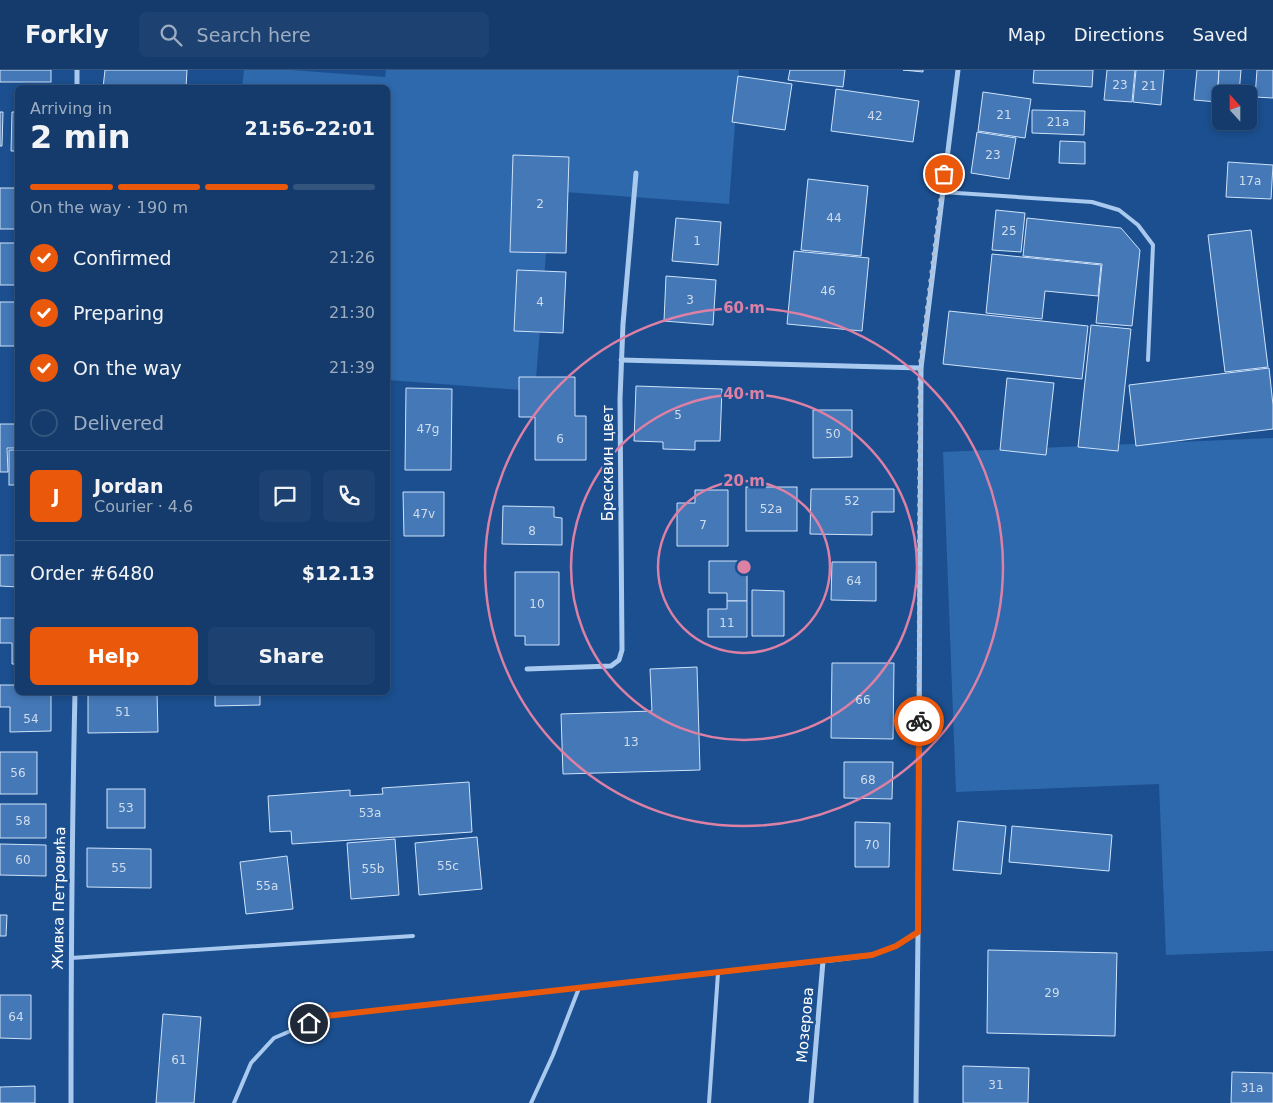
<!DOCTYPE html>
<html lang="en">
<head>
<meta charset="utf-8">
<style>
  :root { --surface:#143b6b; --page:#1d4271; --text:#f1f3f6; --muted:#9dadc1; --line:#33557e; --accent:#ea580c }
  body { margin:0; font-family:"DejaVu Sans",sans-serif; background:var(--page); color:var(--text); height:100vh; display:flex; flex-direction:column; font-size:19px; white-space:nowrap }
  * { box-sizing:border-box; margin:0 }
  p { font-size:16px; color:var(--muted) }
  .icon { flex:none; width:28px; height:28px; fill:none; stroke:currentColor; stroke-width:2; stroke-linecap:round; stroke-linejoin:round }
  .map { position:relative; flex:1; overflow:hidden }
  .details { position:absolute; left:15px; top:15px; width:375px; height:610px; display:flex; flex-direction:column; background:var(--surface); border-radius:8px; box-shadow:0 2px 8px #0003,0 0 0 1px var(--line) }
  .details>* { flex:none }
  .needle { width:32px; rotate:339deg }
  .tools { position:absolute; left:1212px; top:15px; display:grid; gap:10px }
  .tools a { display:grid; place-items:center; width:45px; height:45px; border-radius:8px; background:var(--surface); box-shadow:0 2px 8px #0003,0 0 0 1px var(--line); font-size:25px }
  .pin { position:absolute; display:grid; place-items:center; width:42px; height:42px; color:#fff; margin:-21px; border:2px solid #fff; border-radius:50%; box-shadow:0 1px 5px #0007 }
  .courier { position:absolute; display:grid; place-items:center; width:50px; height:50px; margin:-25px; border:4px solid #ea580c; border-radius:50%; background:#fff; color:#222; box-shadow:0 1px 6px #0007 }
  .head em { font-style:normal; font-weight:700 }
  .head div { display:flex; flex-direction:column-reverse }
  .head { display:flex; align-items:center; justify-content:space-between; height:85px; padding:0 15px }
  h1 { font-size:32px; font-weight:700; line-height:38px }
  .bar { display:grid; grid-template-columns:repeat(4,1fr); gap:8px 5px; align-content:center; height:60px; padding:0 15px }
  .bar i { height:6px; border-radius:4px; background:var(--line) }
  .bar .current { background:var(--accent) }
  .bar p { grid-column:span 4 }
  .line { display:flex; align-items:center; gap:12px; padding:0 15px; border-top:1px solid var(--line) }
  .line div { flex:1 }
  .round { display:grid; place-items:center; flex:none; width:52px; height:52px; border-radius:8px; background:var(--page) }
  ol { padding:0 15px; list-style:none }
  li { display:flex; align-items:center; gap:15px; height:55px }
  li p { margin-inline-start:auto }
  li .icon { padding:5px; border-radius:50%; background:var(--accent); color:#fff; stroke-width:4 }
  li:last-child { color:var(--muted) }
  li i { width:28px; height:28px; border:2px solid var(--line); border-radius:50% }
  .cta { display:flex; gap:10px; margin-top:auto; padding:10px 15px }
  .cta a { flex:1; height:58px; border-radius:8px; background:var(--accent); color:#fff; font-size:20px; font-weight:700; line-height:58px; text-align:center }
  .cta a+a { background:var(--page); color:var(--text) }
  header { display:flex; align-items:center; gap:30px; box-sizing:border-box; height:70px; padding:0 25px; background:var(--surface); border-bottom:1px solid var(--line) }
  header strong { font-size:24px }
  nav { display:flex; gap:28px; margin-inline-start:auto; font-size:18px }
  .search { width:350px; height:45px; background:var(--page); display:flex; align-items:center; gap:12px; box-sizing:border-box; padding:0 18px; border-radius:8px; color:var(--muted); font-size:19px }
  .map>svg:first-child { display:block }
</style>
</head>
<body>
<header>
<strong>Forkly</strong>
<div class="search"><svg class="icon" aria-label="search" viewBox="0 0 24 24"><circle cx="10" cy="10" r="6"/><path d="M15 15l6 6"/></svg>Search here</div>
<nav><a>Map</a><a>Directions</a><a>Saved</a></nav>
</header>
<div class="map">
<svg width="1273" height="1033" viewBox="0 0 1273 1033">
  <rect width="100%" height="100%" fill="#1b4f8f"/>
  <g fill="#2e69ad">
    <path d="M 244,0 L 291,0 L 385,7 L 386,0 L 739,0 L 729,134 L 551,121 L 535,321 L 388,310 L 388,18 L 242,18 Z"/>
    <path d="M 1273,368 L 1273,881 L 1166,885 L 1159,714 L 956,722 L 943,382 Z"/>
  </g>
  <g fill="#4478b7" stroke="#cfe3fa">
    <rect x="0" y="0" width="51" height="12"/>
    <path d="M 105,0 L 187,0 L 186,18 L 103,18 Z"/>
    <path d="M 790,0 L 845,0 L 843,17 L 788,10 Z"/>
    <path d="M 903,0 L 923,0 L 923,2 Z"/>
    <path d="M 1034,0 L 1093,0 L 1092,17 L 1033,13 Z"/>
    <path d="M 1107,0 L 1135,0 L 1132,32 L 1104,30 Z"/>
    <path d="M 1136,0 L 1164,0 L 1161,35 L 1133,32 Z"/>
    <path d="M 1197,0 L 1219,0 L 1217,32 L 1194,30 Z"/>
    <path d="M 1219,0 L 1241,0 L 1239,24 L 1221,24 L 1221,32 L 1217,32 Z"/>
    <path d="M 1257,0 L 1273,0 L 1273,28 L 1255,27 Z"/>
    <path d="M 738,6 L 792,14 L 785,60 L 732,52 Z"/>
    <path d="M 836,19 L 919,31 L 913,72 L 831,61 Z"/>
    <path d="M 983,22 L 1031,29 L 1025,68 L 978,61 Z"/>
    <path d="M 1032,40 L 1085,41 L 1084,65 L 1032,63 Z"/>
    <path d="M 0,42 L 3,42 L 2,76 L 0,76 Z"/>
    <path d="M 12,42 L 18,42 L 18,81 L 11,81 Z"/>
    <path d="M 977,62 L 1016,68 L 1009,109 L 971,103 Z"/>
    <path d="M 1060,71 L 1085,72 L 1085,94 L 1059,93 Z"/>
    <path d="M 513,85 L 569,87 L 566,183 L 510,182 Z"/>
    <path d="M 1228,92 L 1273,95 L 1271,129 L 1226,127 Z"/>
    <path d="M 808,109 L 868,116 L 861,186 L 801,180 Z"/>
    <rect x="0" y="118" width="18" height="41"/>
    <path d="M 996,140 L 1025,143 L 1021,182 L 992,180 Z"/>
    <path d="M 676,148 L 721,152 L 718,195 L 672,191 Z"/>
    <path d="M 1027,148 L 1121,158 L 1140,180 L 1132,256 L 1096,253 L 1102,194 L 1023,186 Z"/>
    <path d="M 1251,160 L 1268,297 L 1225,302 L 1208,165 Z"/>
    <rect x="0" y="173" width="18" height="42"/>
    <path d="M 794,181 L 869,188 L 862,261 L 787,254 Z"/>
    <path d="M 992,184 L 1101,195 L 1098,226 L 1045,221 L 1042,249 L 986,243 Z"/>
    <path d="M 517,200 L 566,202 L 563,263 L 514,261 Z"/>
    <path d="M 666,206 L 716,210 L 713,255 L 664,251 Z"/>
    <rect x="0" y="232" width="18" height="44"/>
    <path d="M 949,241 L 1088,256 L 1082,309 L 943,294 Z"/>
    <path d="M 1091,255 L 1131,259 L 1118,381 L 1078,377 Z"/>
    <path d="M 1269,298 L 1273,335 L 1273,359 L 1136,376 L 1129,315 Z"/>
    <path d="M 519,307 L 575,307 L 575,346 L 586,346 L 586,390 L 535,390 L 535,347 L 519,347 Z"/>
    <path d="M 1007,308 L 1054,313 L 1046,385 L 1000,380 Z"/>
    <path d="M 636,316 L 722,319 L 720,371 L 695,371 L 695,380 L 663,379 L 663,372 L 634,371 Z"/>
    <path d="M 406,318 L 452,319 L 451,400 L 405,400 Z"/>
    <path d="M 813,340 L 852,340 L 852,387 L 813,388 Z"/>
    <path d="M 0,354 L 18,354 L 18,378 L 7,378 L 8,402 L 0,402 Z"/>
    <rect x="9" y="380" width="9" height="35"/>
    <rect x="746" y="417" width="51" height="44"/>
    <path d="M 811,419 L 894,419 L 894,442 L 872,442 L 872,465 L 810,464 Z"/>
    <path d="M 695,420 L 728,420 L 728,476 L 677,476 L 677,433 L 695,433 Z"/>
    <path d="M 403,422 L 444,422 L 444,466 L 404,466 Z"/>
    <path d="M 503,436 L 554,437 L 554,447 L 562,448 L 562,475 L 502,474 Z"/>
    <path d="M 0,485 L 18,485 L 18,517 L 0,516 Z"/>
    <path d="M 709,491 L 747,491 L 747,531 L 727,531 L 727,523 L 709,523 Z"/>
    <path d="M 832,492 L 876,492 L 876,531 L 831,530 Z"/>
    <path d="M 515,502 L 559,502 L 559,575 L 525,575 L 525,566 L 515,566 Z"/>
    <path d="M 752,520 L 784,521 L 784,566 L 752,566 Z"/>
    <path d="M 727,531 L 747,531 L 747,567 L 708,567 L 708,539 L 727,539 Z"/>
    <path d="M 0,548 L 18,548 L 18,594 L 12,594 L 12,573 L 0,573 Z"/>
    <path d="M 832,593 L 894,593 L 893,669 L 831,668 Z"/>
    <path d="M 697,597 L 700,700 L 563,704 L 561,644 L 652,641 L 650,599 Z"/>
    <path d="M 0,615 L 18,615 L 18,622 L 51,622 L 51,661 L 10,662 L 10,637 L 0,637 Z"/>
    <path d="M 88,622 L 157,622 L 158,662 L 88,663 Z"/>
    <path d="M 215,622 L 260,622 L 260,635 L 215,636 Z"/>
    <rect x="0" y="682" width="37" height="42"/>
    <path d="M 844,692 L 893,692 L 892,729 L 844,728 Z"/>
    <path d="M 469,712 L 472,762 L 292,774 L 291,761 L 270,762 L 268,726 L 350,720 L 350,726 L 383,724 L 382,718 Z"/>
    <rect x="107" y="719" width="38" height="39"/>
    <rect x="0" y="734" width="46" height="34"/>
    <path d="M 958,751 L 1006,756 L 1001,804 L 953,800 Z"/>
    <path d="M 855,752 L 890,753 L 889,797 L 855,797 Z"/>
    <path d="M 1012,756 L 1112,765 L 1109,801 L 1009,792 Z"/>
    <path d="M 477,767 L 482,819 L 419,825 L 415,773 Z"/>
    <path d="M 395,769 L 399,825 L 351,829 L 347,773 Z"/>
    <path d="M 0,774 L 46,775 L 46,806 L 0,805 Z"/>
    <path d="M 87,778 L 151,779 L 151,818 L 87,817 Z"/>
    <path d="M 287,786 L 293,839 L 246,844 L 240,792 Z"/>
    <path d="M 0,845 L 7,845 L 6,866 L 0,866 Z"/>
    <path d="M 988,880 L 1117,883 L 1115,966 L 987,963 Z"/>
    <path d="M 0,925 L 31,925 L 31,969 L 0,968 Z"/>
    <path d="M 163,944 L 201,947 L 194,1033 L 156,1033 Z"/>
    <path d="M 963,996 L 1029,998 L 1028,1033 L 963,1033 Z"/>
    <path d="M 1232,1002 L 1273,1003 L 1273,1033 L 1231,1033 Z"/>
    <path d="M 35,1016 L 35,1033 L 0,1033 L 0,1017 Z"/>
  </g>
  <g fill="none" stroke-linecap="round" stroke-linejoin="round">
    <g stroke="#a9c9ee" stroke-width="4">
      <path d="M 942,122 L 1092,132 L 1119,140 L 1138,155 L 1153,175 L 1148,290"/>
      <path d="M 71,888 L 413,866"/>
      <path d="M 234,1033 L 251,993 L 274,968 L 326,946 L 823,891"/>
      <path d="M 531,1033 L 553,985 L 579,918"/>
      <path d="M 709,1033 L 718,903"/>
    </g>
    <g stroke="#a9c9ee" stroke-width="5">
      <path d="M 77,18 L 77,0"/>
      <path d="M 621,290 L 921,298"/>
      <path d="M 527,599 L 611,596 L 619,590 L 622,580 L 620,329 L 623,254 L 636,103"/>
      <path d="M 71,1033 C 71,896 72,759 75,622"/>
      <path d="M 811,1033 L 823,891 L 872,885 L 896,876 L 918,862"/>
      <path d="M 916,1033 L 918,862 L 921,298 L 958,0"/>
    </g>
  </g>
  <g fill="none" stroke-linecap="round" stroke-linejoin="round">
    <path stroke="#afc1d8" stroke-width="5" stroke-dasharray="0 9" d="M 919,651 L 920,298 L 944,104"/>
    <path stroke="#ea580c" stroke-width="6" d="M 309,953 L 326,946 L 872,885 L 896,876 L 918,862 L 919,651"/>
  </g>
  <g fill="none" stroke="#dd80a5" stroke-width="2.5">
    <circle cx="744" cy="497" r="86"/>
    <circle cx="744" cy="497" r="173"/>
    <circle cx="744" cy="497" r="259"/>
  </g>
  <g text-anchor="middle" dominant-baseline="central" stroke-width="5" stroke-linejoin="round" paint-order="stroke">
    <g font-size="12" fill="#d0dded">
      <text x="1120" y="15">23</text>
      <text x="1149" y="16">21</text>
      <text x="1004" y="45">21</text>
      <text x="875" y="46">42</text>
      <text x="1058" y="52">21a</text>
      <text x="993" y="85">23</text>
      <text x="1250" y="111">17a</text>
      <text x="540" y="134">2</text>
      <text x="834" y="148">44</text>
      <text x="1009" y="161">25</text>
      <text x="697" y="171">1</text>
      <text x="828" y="221">46</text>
      <text x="690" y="230">3</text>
      <text x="540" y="232">4</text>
      <text x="678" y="345">5</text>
      <text x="428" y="359">47g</text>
      <text x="833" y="364">50</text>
      <text x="560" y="369">6</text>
      <text x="852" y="431">52</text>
      <text x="771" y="439">52a</text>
      <text x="424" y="444">47v</text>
      <text x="703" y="455">7</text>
      <text x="532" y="461">8</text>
      <text x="854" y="511">64</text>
      <text x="537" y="534">10</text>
      <text x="727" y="553">11</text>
      <text x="863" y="630">66</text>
      <text x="123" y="642">51</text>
      <text x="31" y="649">54</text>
      <text x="631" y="672">13</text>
      <text x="18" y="703">56</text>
      <text x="868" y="710">68</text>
      <text x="126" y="738">53</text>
      <text x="370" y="743">53a</text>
      <text x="23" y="751">58</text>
      <text x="872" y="775">70</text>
      <text x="23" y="790">60</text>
      <text x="448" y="796">55c</text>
      <text x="119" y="798">55</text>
      <text x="373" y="799">55b</text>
      <text x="267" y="816">55a</text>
      <text x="1052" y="923">29</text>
      <text x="16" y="947">64</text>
      <text x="179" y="990">61</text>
      <text x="996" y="1015">31</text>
      <text x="1252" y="1018">31a</text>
    </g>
    <g font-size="15" fill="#fff" stroke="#1b4f8f">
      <text transform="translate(608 393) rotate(-90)">Бресквин цвет</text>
      <text transform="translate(59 828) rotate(-89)">Живка Петровића</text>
      <text transform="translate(805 955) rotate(-85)">Мозерова</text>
    </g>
  </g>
  <circle cx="744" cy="497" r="8" fill="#dd80a5" stroke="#1b4f8f" stroke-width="2.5"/>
  <g font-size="15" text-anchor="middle" font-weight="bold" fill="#dd80a5" stroke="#1b4f8f" stroke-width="5" stroke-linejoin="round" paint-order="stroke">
    <text x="744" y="243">60 m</text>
    <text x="744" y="329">40 m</text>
    <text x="744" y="416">20 m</text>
  </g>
</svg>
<div class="tools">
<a><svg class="needle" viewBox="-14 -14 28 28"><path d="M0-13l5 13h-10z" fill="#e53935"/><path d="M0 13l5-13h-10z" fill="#9dadc1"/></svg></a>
</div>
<div class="pin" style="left:944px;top:104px;background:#ea580c"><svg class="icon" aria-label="bag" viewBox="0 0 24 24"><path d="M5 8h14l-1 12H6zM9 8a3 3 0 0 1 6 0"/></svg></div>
<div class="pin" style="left:309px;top:953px;background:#1f2937"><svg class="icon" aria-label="home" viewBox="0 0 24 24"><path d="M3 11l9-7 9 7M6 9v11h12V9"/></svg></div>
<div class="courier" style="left:919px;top:651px"><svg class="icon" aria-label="bike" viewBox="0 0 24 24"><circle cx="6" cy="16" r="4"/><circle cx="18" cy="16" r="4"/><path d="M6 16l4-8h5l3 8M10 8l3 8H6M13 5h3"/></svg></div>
<section class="details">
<div class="head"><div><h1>2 min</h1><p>Arriving in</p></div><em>21:56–22:01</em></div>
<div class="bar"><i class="current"></i><i class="current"></i><i class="current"></i><i></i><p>On the way · 190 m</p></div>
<ol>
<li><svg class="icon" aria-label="check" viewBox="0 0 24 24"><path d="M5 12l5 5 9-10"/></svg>Confirmed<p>21:26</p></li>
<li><svg class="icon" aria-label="check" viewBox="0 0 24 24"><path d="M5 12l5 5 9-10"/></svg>Preparing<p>21:30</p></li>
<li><svg class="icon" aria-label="check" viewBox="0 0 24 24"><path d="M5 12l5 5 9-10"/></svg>On the way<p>21:39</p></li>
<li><i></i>Delivered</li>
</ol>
<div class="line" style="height:90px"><b class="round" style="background:var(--accent);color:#fff">J</b><div><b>Jordan</b><p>Courier · 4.6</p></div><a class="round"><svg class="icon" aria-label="chat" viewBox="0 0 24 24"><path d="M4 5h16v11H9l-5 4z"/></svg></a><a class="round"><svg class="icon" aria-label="phone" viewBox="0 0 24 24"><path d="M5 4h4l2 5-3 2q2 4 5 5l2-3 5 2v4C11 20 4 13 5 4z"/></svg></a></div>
<div class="line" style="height:65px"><div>Order #6480</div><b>$12.13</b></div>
<div class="cta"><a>Help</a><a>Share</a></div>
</section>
</div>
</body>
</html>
